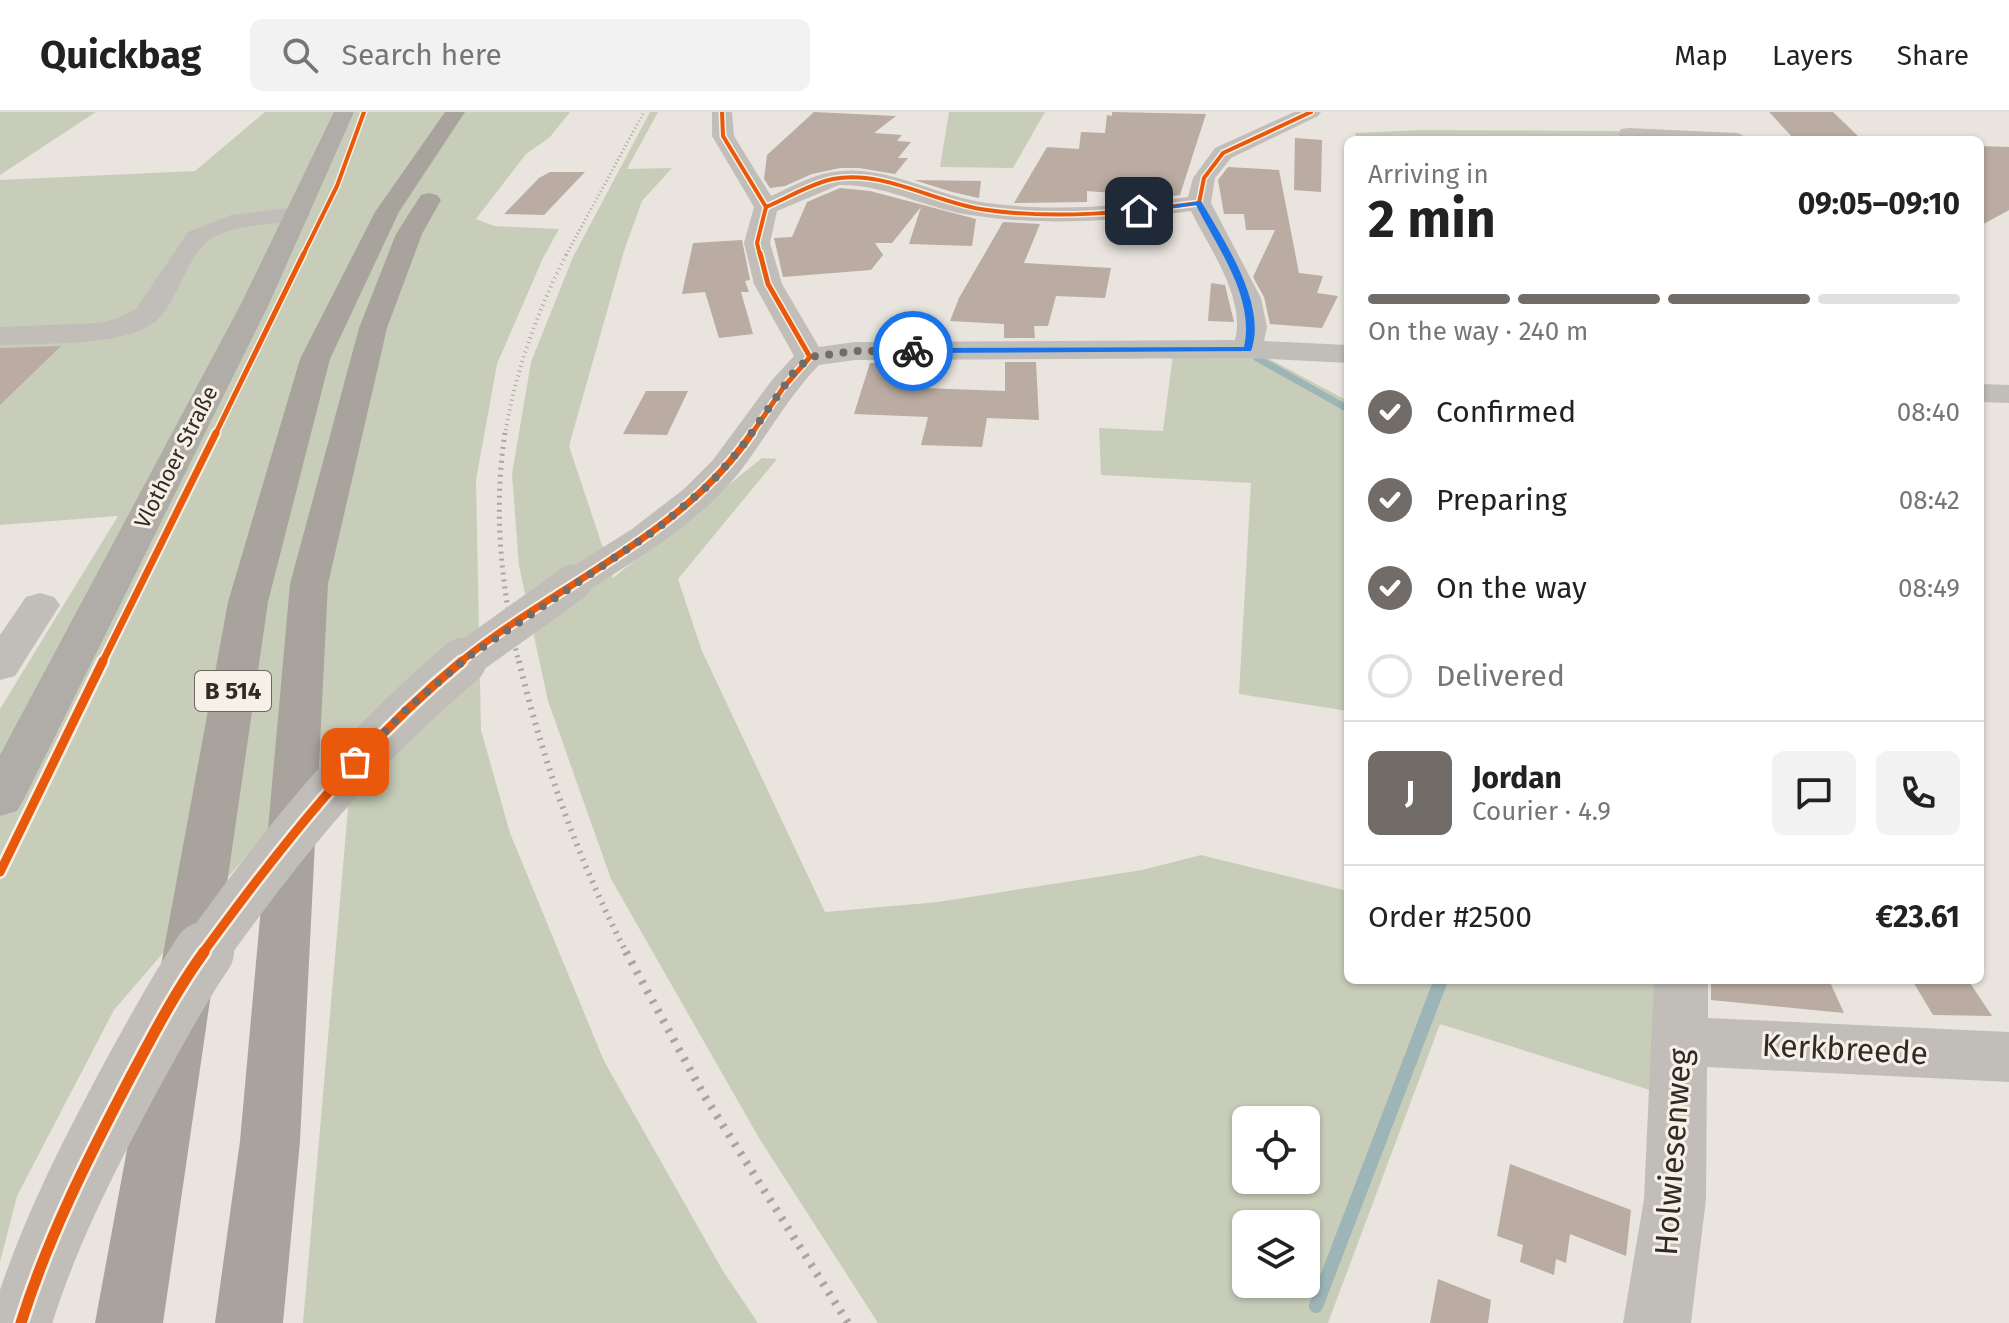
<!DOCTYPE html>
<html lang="en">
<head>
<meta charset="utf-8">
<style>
  :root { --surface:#fff; --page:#f2f2f2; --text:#222; --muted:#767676; --line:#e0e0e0; --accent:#716c67 }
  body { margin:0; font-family:"Fira Sans",sans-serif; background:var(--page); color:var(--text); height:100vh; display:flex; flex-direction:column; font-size:30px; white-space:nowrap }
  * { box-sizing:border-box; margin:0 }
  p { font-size:26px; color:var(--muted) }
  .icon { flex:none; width:44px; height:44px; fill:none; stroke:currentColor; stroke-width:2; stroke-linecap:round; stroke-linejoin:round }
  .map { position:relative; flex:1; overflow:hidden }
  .drawer { position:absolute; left:1344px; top:24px; width:640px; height:848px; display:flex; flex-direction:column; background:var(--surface); border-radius:12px; box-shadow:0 2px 6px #0004 }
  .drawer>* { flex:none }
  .controls { position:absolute; left:1232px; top:994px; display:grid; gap:16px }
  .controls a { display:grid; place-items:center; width:88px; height:88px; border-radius:12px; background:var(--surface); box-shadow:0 2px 6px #0004; font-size:40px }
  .pin { position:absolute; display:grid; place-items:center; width:68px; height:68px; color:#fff; margin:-34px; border-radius:16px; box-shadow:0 4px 12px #0006 }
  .courier { position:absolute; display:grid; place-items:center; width:80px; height:80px; margin:-40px; border:6px solid #1a73e8; border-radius:50%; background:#fff; color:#222; box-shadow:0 2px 10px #0007 }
  .head em { font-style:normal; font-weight:700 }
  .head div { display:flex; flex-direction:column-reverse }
  .head { display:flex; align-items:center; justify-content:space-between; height:136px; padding:0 24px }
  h1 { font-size:52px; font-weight:700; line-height:60px }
  .bar { display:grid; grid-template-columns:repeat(4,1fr); gap:12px 8px; align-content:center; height:96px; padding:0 24px }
  .bar i { height:10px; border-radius:6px; background:var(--line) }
  .bar .active { background:var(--accent) }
  .bar p { grid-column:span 4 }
  .line { display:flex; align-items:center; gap:20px; padding:0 24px; border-top:2px solid var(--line) }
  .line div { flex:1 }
  .round { display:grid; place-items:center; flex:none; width:84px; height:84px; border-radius:12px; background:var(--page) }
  ol { padding:0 24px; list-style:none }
  li { display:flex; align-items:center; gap:24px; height:88px }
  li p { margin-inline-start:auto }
  li .icon { padding:8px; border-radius:50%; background:var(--accent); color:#fff; stroke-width:4 }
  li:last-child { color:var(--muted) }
  li i { width:44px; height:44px; border:4px solid var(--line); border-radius:50% }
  header { display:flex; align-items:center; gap:48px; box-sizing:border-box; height:112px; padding:0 40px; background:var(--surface); border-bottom:2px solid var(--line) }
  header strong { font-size:38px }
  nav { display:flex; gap:44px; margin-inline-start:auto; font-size:28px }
  .search { width:560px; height:72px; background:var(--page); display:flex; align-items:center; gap:20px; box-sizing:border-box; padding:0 28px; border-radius:12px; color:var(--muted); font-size:30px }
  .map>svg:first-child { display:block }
</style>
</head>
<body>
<header>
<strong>Quickbag</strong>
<div class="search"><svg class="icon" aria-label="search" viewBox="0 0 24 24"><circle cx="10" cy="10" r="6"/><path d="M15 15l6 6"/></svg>Search here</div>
<nav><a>Map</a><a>Layers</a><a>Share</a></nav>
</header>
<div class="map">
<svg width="2009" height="1211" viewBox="0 0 2009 1211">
  <rect width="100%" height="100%" fill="#e9e5de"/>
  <g fill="#c8cdba" fill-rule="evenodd">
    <path d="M 0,0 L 96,0 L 0,63 Z"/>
    <path d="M 265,0 L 627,0 L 570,0 L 550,25 L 526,42 L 476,107 L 494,114 L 559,117 L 543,146 L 497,252 L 476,368 L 481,618 L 510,721 L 604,949 L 723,1159 L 758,1211 L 303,1211 L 355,617 L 114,898 L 17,1084 L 0,1150 L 0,597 L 118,404 L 0,413 L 0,68 L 195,59 Z"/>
    <path d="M 650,0 L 658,0 L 627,57 L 672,56 L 642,89 L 624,139 L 569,334 L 613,466 L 762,346 L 777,347 L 678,467 L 702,539 L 825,800 L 938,790 L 1142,758 L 1201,743 L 1348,779 L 1348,868 L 1692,868 L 1688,990 L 1440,912 L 1328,1211 L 878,1211 L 759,1026 L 611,767 L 548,589 L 519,454 L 512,362 L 531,250 L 573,145 ZM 1246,1008 L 1306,1008 L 1306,1068 L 1246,1068 ZM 1246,1112 L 1306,1112 L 1306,1172 L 1246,1172 Z"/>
    <path d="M 949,0 L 1045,0 L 1013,56 L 940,55 Z"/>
    <path d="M 1420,18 L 1622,19 L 1628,28 L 1357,28 L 1355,21 Z"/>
    <path d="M 1173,242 L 1264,244 L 1348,289 L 1348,599 L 1239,582 L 1251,371 L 1101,363 L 1099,316 L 1163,319 Z"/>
  </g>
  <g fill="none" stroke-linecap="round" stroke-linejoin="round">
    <path stroke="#9db5b7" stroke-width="7" d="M 1257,246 L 1348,297"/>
    <path stroke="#9db5b7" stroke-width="14" d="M 1316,1194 L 1441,868"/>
  </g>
  <g fill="#baaca2">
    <path d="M 814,0 L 896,4 L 874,21 L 902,23 L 897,29 L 911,30 L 898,46 L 908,46 L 895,62 L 859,56 L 840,56 L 812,62 L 785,74 L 770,76 L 764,67 L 767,43 Z"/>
    <path d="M 1112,0 L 1206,2 L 1180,83 L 1164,85 L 1087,79 L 1087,90 L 1014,91 L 1047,35 L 1079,37 L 1081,20 L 1105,21 L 1107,3 L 1112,4 Z"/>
    <path d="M 1769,0 L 1833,0 L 1862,28 L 1795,28 Z"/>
    <path d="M 1295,26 L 1322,28 L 1321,80 L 1294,78 Z"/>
    <path d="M 1980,34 L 2009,35 L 2009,98 L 1980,114 Z"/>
    <path d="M 1228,55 L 1279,58 L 1299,161 L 1323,164 L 1317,181 L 1338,184 L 1322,216 L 1270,212 L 1264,185 L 1253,165 L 1275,118 L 1246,118 L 1244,102 L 1224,102 L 1218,68 Z"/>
    <path d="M 550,60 L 585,60 L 544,103 L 504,102 L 539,66 Z"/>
    <path d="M 914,68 L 981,69 L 979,86 L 952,80 Z"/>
    <path d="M 840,76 L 870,79 L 976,107 L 972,134 L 909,132 L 921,95 L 892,131 L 875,131 L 883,143 L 871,158 L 783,165 L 774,126 L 792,125 L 807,90 Z"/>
    <path d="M 1003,110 L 1040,112 L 1024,151 L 1111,156 L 1105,186 L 1056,184 L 1048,214 L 1034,214 L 1035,226 L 1004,226 L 1004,212 L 950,209 L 959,186 Z"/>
    <path d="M 742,128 L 750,168 L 745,169 L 749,180 L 741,180 L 753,222 L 719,226 L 705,180 L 682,182 L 693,131 Z"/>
    <path d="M 1211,171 L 1225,173 L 1234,210 L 1208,209 Z"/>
    <path d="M 61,234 L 0,293 L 0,236 Z"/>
    <path d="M 1005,250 L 1036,250 L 1039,308 L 987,306 L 982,335 L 921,333 L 928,305 L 854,302 L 870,251 L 930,251 L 924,276 L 1005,279 Z"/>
    <path d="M 646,279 L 688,279 L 667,323 L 623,322 Z"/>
    <path d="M 1711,868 L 1829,868 L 1844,901 L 1711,888 Z"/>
    <path d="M 1912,868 L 1968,868 L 1992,904 L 1933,903 Z"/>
    <path d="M 1510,1052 L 1631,1098 L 1626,1144 L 1570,1122 L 1566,1151 L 1556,1147 L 1554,1163 L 1520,1150 L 1523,1133 L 1497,1124 Z"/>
    <path d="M 1438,1167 L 1491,1188 L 1488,1211 L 1430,1211 Z"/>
  </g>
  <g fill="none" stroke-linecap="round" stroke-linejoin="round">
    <g fill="#c1bdb8" fill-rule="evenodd">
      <path d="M 712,0 L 732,0 L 734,24 L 771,84 C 793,74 815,61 840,59 C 890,54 938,85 988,91 C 1054,100 1122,94 1188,85 L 1193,66 L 1215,36 L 1294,0 L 1321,0 L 1318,4 L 1231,46 L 1215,66 L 1211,91 L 1261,186 L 1267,215 L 1264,229 L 1348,233 L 1348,251 L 1248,246 L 855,248 L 819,253 C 787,286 766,326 738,362 C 697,412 640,445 587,479 L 573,483 L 559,479 L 554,471 L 559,463 L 632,417 L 684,377 L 713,348 L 772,268 L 794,244 L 754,172 L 744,131 L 754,95 L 712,24 ZM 839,73 C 883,72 921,94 964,102 C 1040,115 1116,109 1191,99 C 1209,136 1246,186 1235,228 L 855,230 L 819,235 L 782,172 L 770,131 L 777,99 Z"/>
      <path d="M 1629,16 L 1738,21 L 1749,27 L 1621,27 L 1618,22 L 1621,17 Z"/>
      <path d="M 298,95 L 307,97 L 310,102 L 307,107 C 278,114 228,110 206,131 C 184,151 178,189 156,209 C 126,235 39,231 0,233 L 0,215 L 100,211 L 118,206 L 136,197 L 188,120 L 231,103 Z"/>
      <path d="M 1980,272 L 2009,273 L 2009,291 L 1980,290 Z"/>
      <path d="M 40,481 L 54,485 L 60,493 L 15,564 L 0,568 L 0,523 L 26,485 Z"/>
      <path d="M 1654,868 L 1708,868 L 1708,906 L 2009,920 L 2009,970 L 1707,955 L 1706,1087 L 1691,1211 L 1623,1211 L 1644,1087 Z"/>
    </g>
    <path fill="#b0aca7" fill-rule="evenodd" d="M 334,0 L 354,0 L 269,192 L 24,687 L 17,699 L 0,704 L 0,643 L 241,192 Z"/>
    <g fill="#a8a49d" fill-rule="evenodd">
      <path d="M 445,0 L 465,0 L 399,100 L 330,247 L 268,490 L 163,1211 L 95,1211 L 228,490 L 300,247 L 375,100 Z"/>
      <path d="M 429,81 L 437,83 L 441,88 L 422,122 L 387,216 L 328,472 L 300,1029 L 283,1211 L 215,1211 L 240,1029 L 290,472 L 359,216 L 396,122 L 421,83 Z"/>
    </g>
    <path stroke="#a9a6a2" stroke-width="3" stroke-dasharray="1 3" stroke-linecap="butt" d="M 566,143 L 644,0"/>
    <path stroke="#a9a6a2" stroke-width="4" stroke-dasharray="1 4" stroke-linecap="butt" d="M 505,323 C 515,259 538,198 567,141"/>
    <path stroke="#a9a6a2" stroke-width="5" stroke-dasharray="2 5" stroke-linecap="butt" d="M 505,321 C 493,397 501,476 519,551"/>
    <path stroke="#a9a6a2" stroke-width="6" stroke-dasharray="2 6" stroke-linecap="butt" d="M 519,549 C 543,650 579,750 627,842"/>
    <path stroke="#a9a6a2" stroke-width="8" stroke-dasharray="3 8" stroke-linecap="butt" d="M 626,840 L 705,985 L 848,1211"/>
    <path stroke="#c1bdb8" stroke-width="37" d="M 461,551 L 573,471"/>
    <path stroke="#c1bdb8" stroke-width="47" d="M 203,842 C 283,729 357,639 463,549"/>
    <path stroke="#c1bdb8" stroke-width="60" d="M 21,1211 C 47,1124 90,1041 133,961 C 156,920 177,879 204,840"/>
    <defs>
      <g id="cycleway-far4">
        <path d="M 722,0 L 723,24 L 766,95"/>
        <path d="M 766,95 C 788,86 809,72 833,67 C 884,57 937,92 987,98 C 1058,108 1129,100 1199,91 L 1204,66 L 1223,41 L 1311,0"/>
        <path d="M 303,143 L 337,74 L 364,0"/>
        <path d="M 760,143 L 757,131 L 766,95"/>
      </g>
      <g id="cycleway-far3">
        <path d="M 215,323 L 304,141"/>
        <path d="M 751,323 L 783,276 L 810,245 L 768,172 L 760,141"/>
      </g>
      <g id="cycleway-far2">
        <path d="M 102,551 L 216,321"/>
        <path d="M 459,551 C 554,473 681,425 752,321"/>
      </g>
      <g id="cycleway-far1">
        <path d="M 0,760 L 103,549"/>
        <path d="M 202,842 C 280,735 359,634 462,549"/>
      </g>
      <path id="cycleway" d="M 21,1211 C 48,1125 88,1046 130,966 C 153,923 175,880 204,840"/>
    </defs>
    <use href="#cycleway-far4" stroke="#f6f0e6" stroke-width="7"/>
    <use href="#cycleway-far3" stroke="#f6f0e6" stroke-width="8"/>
    <use href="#cycleway-far2" stroke="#f6f0e6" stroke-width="11"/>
    <use href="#cycleway-far1" stroke="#f6f0e6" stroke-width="14"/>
    <use href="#cycleway" stroke="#f6f0e6" stroke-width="16"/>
    <use href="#cycleway-far4" stroke="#e8590c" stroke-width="4"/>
    <use href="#cycleway-far3" stroke="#e8590c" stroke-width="5"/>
    <use href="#cycleway-far2" stroke="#e8590c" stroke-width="7"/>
    <use href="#cycleway-far1" stroke="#e8590c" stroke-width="9"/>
    <use href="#cycleway" stroke="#e8590c" stroke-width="11"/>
  </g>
  <path fill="#1a73e8" d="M 1201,89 C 1224,129 1268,193 1251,239 L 913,241 L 908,239 L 913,236 L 1244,235 C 1255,185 1218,137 1196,93 L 1139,101 L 1136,99 Z"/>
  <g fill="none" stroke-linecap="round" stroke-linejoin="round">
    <path stroke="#716c67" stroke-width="8" stroke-dasharray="0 14.4" d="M 355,650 L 407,597 L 468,545 L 657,417 L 711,371 L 741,336 L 794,260 L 810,245 L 855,239 L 913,239"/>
  </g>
  <g text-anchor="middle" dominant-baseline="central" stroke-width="6" stroke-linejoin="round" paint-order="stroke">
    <g font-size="22" fill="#312b27" stroke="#f6f0e6">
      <text transform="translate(176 345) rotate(-63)">Vlothoer Straße</text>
    </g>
    <rect fill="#f6f0e6" stroke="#6c6660" stroke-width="2" x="195" y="559" width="76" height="40" rx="6"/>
    <g font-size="24" font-weight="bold" fill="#312b27">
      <text x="233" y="579">B 514</text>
    </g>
    <g font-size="32" fill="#312b27" stroke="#f6f0e6">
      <text transform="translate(1845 937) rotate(3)">Kerkbreede</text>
      <text transform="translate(1673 1040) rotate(-86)">Holwiesenweg</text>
    </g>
  </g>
</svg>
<div class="controls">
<a><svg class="icon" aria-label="locate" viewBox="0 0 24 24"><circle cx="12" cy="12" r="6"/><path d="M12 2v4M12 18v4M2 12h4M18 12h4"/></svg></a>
<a><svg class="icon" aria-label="layers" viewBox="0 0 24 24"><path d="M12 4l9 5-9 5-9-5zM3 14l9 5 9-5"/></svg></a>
</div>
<div class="pin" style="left:355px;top:650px;background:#ea580c"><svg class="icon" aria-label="bag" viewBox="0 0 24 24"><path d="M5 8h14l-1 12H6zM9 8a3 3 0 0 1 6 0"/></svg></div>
<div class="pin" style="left:1139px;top:99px;background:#1f2937"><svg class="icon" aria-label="home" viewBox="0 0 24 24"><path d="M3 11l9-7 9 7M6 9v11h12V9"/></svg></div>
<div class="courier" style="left:913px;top:239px"><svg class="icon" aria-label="bike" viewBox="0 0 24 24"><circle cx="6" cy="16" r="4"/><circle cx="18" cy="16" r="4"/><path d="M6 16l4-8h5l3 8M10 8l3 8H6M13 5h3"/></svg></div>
<section class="drawer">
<div class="head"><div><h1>2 min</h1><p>Arriving in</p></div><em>09:05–09:10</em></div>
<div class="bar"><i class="active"></i><i class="active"></i><i class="active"></i><i></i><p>On the way · 240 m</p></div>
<ol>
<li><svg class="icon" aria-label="check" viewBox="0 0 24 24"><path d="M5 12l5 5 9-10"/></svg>Confirmed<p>08:40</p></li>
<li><svg class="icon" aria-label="check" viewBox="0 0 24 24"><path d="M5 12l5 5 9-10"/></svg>Preparing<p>08:42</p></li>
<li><svg class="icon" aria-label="check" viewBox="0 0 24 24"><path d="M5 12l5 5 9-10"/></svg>On the way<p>08:49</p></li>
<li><i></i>Delivered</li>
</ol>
<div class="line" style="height:144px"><b class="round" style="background:var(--accent);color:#fff">J</b><div><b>Jordan</b><p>Courier · 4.9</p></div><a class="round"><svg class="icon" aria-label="chat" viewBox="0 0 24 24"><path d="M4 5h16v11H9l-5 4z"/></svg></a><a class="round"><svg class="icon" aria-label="phone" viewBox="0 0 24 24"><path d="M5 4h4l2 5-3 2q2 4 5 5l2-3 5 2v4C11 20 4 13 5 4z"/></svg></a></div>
<div class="line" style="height:104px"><div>Order #2500</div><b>€23.61</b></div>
</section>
</div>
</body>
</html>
